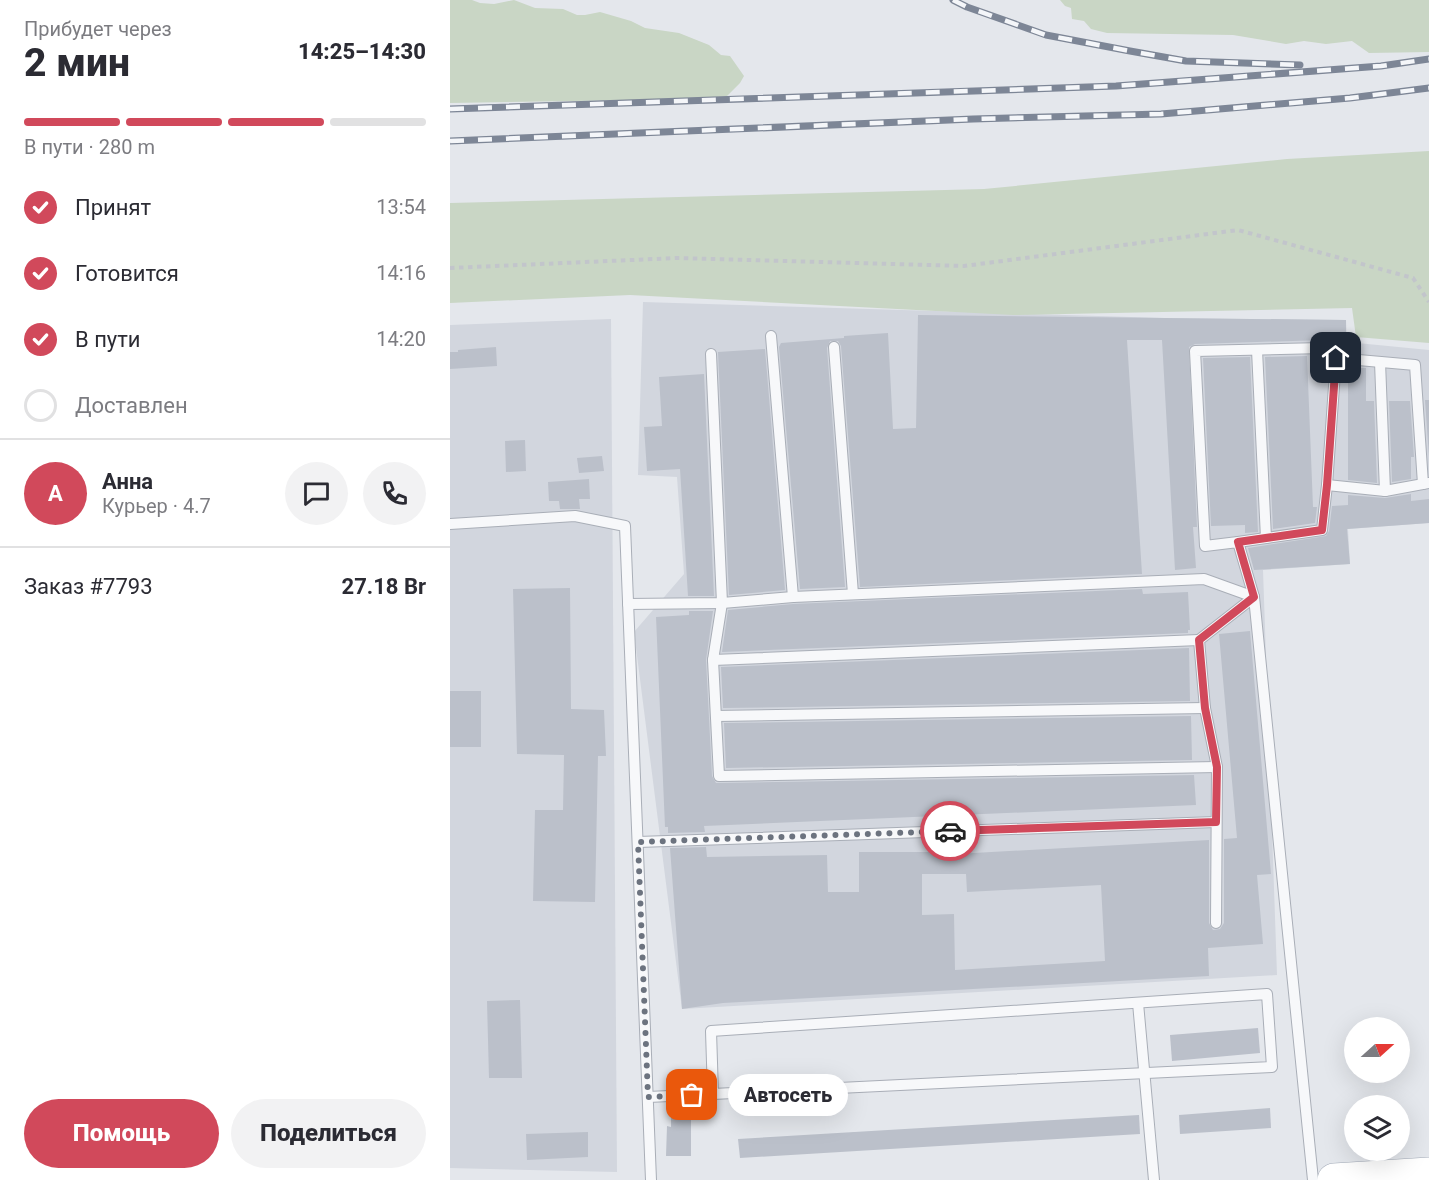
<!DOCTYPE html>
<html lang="ru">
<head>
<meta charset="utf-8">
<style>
  :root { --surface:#fff; --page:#f2f2f3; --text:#2b2b33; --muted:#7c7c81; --line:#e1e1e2; --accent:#d1495b }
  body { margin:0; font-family:Roboto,sans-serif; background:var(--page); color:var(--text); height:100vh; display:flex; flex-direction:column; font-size:22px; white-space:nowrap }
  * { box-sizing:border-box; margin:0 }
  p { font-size:20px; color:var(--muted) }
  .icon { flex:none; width:33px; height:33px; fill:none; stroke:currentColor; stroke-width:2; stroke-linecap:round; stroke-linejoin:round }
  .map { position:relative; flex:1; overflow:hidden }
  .side { display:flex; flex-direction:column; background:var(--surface); width:450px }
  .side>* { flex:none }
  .needle { width:39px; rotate:69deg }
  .controls { position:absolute; left:894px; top:1017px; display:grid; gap:12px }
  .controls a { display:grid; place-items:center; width:66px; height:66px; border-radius:50%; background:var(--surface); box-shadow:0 6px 24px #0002; font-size:30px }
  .pin { position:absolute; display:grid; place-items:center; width:51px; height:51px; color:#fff; margin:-26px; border-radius:12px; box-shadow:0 3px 9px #0006 }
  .courier { position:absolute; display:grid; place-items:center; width:60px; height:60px; margin:-30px; border:4px solid #d1495b; border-radius:50%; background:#fff; color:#222; box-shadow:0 2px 8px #0007 }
  .bubble { position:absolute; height:42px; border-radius:21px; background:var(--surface); box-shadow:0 6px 24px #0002; font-size:20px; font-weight:800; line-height:42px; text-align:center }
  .head em { font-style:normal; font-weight:800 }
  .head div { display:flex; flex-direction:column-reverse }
  .head { display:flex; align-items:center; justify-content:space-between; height:102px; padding:0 24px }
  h1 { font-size:39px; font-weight:800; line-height:45px }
  .bar { display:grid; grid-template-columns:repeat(4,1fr); gap:9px 6px; align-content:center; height:72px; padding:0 24px }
  .bar i { height:8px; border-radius:4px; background:var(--line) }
  .bar .selected { background:var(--accent) }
  .bar p { grid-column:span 4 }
  .line { display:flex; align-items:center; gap:15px; padding:0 24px; border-top:2px solid var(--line) }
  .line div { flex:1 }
  .round { display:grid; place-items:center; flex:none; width:63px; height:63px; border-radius:32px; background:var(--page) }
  ol { padding:0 24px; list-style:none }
  li { display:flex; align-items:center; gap:18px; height:66px }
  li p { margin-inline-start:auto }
  li .icon { padding:6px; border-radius:50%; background:var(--accent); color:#fff; stroke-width:4 }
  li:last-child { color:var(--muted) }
  li i { width:33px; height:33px; border:3px solid var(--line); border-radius:50% }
  .action { display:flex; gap:12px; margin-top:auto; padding:12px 24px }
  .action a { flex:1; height:69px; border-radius:36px; background:var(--accent); color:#fff; font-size:24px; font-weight:800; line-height:69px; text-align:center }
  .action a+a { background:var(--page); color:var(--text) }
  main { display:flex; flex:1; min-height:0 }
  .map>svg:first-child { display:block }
</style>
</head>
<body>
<main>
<section class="side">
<div class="head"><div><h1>2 мин</h1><p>Прибудет через</p></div><em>14:25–14:30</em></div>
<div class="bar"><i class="selected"></i><i class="selected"></i><i class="selected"></i><i></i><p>В пути · 280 m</p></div>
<ol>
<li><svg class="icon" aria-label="check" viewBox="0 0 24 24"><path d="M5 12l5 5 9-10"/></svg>Принят<p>13:54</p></li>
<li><svg class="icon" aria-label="check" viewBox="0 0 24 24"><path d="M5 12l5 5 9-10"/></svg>Готовится<p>14:16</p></li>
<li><svg class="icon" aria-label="check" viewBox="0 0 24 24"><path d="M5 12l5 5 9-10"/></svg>В пути<p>14:20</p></li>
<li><i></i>Доставлен</li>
</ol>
<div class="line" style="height:108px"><b class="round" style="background:var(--accent);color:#fff">А</b><div><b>Анна</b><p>Курьер · 4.7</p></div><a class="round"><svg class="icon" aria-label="chat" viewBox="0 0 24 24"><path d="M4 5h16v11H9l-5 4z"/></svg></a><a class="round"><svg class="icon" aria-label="phone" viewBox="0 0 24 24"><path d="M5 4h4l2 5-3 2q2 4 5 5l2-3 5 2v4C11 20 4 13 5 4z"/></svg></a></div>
<div class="line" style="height:78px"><div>Заказ #7793</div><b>27.18 Br</b></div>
<div class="action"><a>Помощь</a><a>Поделиться</a></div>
</section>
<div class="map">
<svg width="979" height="1180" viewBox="0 0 979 1180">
  <rect width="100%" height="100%" fill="#e4e7ec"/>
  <g fill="#d2d6de">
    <path d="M 193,302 L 714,318 L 896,320 L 897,342 L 979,350 L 979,523 L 898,529 L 900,564 L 813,570 L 827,975 L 232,1009 L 184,632 L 234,574 L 227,477 L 188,475 Z"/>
    <path d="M 161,319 L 167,1172 L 0,1168 L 0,325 Z"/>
  </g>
  <g fill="#c9d6c5">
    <path d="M 0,0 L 22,0 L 30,3 L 44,4 L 64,0 L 85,8 L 113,9 L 127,15 L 135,15 L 150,12 L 181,21 L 195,28 L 229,33 L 259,45 L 271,55 L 280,56 L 294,76 L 290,83 L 275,98 L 268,97 L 253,99 L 0,103 Z"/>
    <path d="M 610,0 L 979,0 L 979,52 L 919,53 L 902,41 L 876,44 L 854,41 L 836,44 L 783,35 L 657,33 L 641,29 L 634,21 L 622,19 L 621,8 L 615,6 Z"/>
    <path d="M 979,151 L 979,343 L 906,337 L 902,308 L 563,315 L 180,295 L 0,303 L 0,203 L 534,189 L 837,159 Z"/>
  </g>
  <g fill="#bbc0ca" fill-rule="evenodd">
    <path d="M 468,315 L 896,320 L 896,342 L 873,340 L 745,344 L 739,347 L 747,527 L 743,527 L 746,568 L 725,570 L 712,340 L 677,340 L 692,574 L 410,587 L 391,346 L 388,341 L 380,341 L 377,348 L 395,587 L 350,589 L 329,347 L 331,343 L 394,338 L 394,336 L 438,333 L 443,429 L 466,428 Z"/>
    <path d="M 46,347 L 47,366 L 0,369 L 0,352 L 8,352 L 8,350 Z"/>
    <path d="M 315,349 L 335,590 L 279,595 L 268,352 Z"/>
    <path d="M 857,356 L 863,507 L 867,507 L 865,523 L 823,529 L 815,357 Z"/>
    <path d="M 800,357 L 808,532 L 795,533 L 795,525 L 761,526 L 753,358 Z"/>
    <path d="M 898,368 L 916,368 L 916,401 L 924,401 L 927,483 L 898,480 Z"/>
    <path d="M 254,374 L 264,596 L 238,596 L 230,469 L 197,471 L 194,427 L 212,426 L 209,377 Z"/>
    <path d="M 975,400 L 979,400 L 979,457 Z"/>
    <path d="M 939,401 L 960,401 L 964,457 L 961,457 L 961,479 L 942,482 Z"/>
    <path d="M 75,440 L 76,471 L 56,472 L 55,441 Z"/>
    <path d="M 152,456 L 154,471 L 129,473 L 127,458 Z"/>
    <path d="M 139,479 L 140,499 L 129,499 L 130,509 L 110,509 L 109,501 L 99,501 L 98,482 Z"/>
    <path d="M 961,494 L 961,501 L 979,499 L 979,523 L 897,529 L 900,564 L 804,570 L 798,548 L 876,536 L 879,531 L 882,506 L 898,505 L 898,495 L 935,498 Z"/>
    <path d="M 120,588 L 121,709 L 154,710 L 156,756 L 148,756 L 145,902 L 83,901 L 85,810 L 113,810 L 114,755 L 67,754 L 63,589 Z"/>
    <path d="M 692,589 L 693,594 L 738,592 L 740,630 L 738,630 L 738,633 L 272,652 L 278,610 L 343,604 Z"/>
    <path d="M 239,611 L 263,611 L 256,660 L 262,776 L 266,783 L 744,775 L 746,805 L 254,826 L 255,832 L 218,833 L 218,827 L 215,827 L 206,617 L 239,615 Z"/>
    <path d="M 800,631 L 821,874 L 807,875 L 813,944 L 758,948 L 759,976 L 273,1003 L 232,1009 L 220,848 L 256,847 L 257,857 L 377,855 L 378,892 L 409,892 L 409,852 L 506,852 L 506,854 L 759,840 L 759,923 L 763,930 L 770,929 L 774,923 L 774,839 L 787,838 L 769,634 ZM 472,874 L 516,874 L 517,892 L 651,885 L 655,961 L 505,970 L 504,914 L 472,915 Z"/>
    <path d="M 739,648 L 740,701 L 273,708 L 271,667 Z"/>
    <rect x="0" y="691" width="31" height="56"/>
    <path d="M 741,716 L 742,760 L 276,768 L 274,723 Z"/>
    <path d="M 70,1000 L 72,1078 L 39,1078 L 37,1001 Z"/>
    <path d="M 808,1028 L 810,1053 L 722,1061 L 720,1035 Z"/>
    <path d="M 221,1108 L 241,1108 L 241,1156 L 216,1156 L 217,1126 L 221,1127 Z"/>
    <path d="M 820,1108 L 821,1128 L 730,1134 L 729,1115 Z"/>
    <path d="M 689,1115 L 690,1134 L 290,1158 L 288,1139 Z"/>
    <path d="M 138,1132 L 138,1157 L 77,1160 L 76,1134 Z"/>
  </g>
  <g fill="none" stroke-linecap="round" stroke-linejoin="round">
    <defs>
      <g id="service">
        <path d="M 321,336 L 343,597"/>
        <path d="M 384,347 L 403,594"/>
        <path d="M 807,350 L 816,538"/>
        <path d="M 261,354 L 272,603 L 263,660 L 269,776 L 767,767"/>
        <path d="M 930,362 L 935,491"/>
        <path d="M 877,485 L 935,491 L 979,483"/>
        <path d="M 0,524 L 125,516 L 175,526 L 201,1180"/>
        <path d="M 788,542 L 872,530 L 877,485 L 886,358"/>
        <path d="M 178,604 L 272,603 L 343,597 L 754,579 L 804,597"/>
        <path d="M 263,660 L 749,640"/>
        <path d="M 266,716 L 755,708"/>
        <path d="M 188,842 L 766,822"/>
        <path d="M 766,923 L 767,767 L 755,708 L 749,640 L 804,597"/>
        <path d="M 688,1003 L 704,1180"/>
        <path d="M 198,1097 L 263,1094 L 822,1067 L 817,994 L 261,1031 L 263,1094"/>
        <path d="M 863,1180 L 804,597 L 788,542 L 755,546 L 745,351 L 873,348 L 886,358 L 965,365 L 973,484"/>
      </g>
      <path id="primary" d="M 884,1180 L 979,1174"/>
    </defs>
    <use href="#service" stroke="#a9aeb7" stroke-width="12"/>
    <use href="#primary" stroke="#a3abb8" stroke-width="34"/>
    <path stroke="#c2c5cb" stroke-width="4" stroke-dasharray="4.5 4.5" stroke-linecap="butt" d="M 0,268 L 227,258 L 514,266 L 788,230 L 963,278 L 979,302"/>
    <use href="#service" stroke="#f7f8fa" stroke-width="10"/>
    <use href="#primary" stroke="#fff" stroke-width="33"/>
    <defs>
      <g id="rail">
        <path d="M 503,0 L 517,7 L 596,35 L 680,51 L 736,61 L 850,65"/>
        <path d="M 0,109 L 666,86 L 931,66 L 979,59"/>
        <path d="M 0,141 L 523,119 L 711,114 L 900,98 L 979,88"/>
      </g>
    </defs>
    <use href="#rail" stroke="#7d8696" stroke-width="7"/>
    <use href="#rail" stroke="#f4f6f9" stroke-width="4.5" stroke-dasharray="14" stroke-linecap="butt"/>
  </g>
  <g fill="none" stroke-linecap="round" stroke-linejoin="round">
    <path stroke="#6c737f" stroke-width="6" stroke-dasharray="0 10.8" d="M 242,1095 L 198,1097 L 188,842 L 500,831"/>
    <path stroke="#d1495b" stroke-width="8" d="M 500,831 L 766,822 L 767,767 L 755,708 L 749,640 L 804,597 L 788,542 L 872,530 L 877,485 L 886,358"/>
  </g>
</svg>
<div class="controls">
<a><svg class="needle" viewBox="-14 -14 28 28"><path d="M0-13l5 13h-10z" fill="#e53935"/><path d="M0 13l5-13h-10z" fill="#7c7c81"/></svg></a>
<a><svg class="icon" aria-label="layers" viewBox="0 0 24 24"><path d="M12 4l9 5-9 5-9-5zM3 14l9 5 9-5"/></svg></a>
</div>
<div class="pin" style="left:242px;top:1095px;background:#ea580c"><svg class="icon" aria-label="bag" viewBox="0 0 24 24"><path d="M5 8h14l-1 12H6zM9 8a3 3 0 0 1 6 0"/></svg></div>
<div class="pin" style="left:886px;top:358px;background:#1f2937"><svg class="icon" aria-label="home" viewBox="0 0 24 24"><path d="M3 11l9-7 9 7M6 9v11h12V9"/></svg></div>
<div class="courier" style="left:500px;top:831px"><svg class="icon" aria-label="car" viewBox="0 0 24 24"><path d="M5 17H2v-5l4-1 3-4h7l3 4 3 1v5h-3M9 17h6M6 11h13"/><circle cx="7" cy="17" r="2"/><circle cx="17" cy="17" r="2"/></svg></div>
<div class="bubble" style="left:278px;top:1074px;width:120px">Автосеть</div>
</div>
</main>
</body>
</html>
